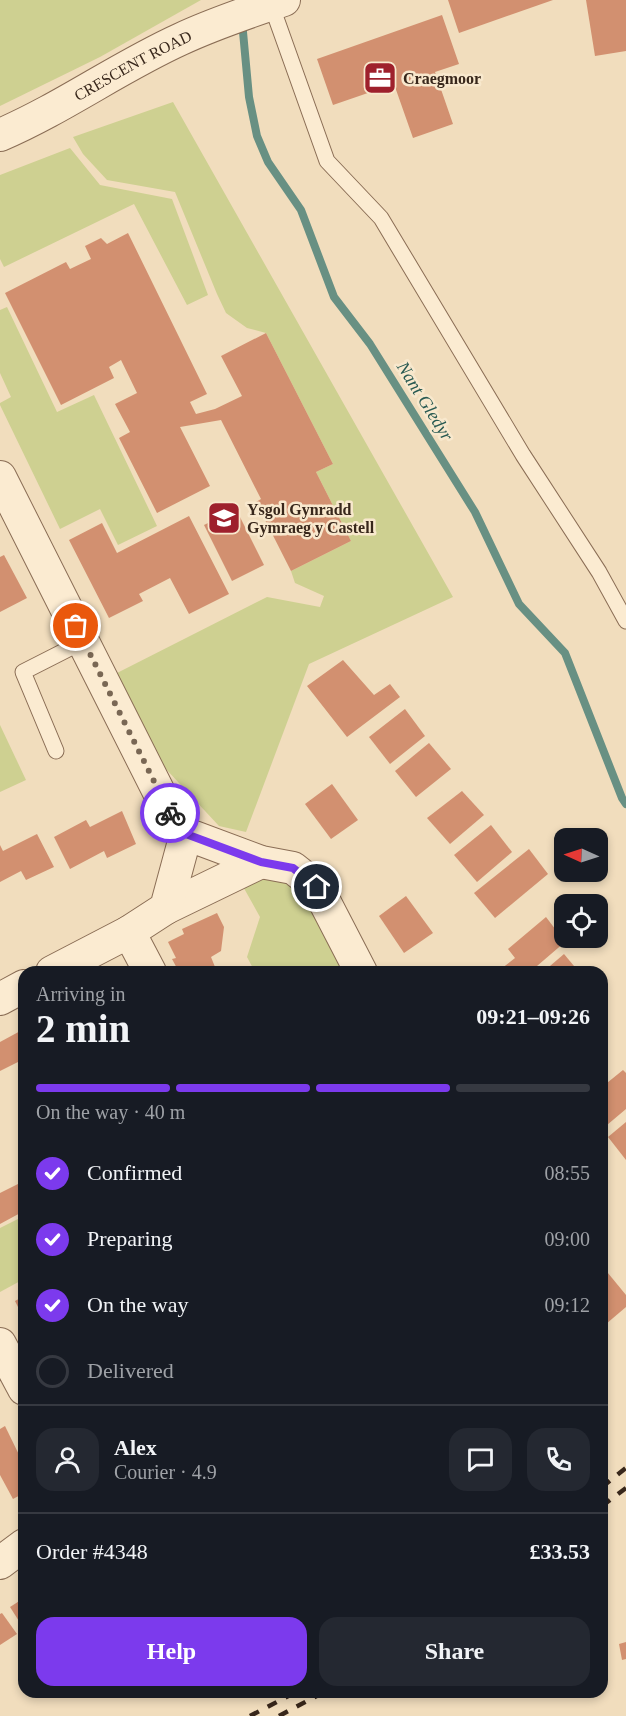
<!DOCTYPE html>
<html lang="en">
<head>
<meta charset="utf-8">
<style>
  :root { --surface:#171b24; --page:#242831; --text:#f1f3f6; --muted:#9ea1a6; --line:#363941; --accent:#7c3aed }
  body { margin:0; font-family:Georgia,serif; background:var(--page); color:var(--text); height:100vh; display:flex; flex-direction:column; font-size:22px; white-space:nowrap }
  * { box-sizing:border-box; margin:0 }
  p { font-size:20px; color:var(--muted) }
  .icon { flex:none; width:33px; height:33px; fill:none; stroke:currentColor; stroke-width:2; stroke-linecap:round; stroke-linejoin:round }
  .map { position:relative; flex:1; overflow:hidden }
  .sheet { position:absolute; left:18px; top:966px; width:590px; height:732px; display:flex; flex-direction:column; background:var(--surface); border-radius:18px; box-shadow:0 3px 9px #0003 }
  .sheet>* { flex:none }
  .needle { width:39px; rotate:273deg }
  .buttons { position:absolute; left:554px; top:828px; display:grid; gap:12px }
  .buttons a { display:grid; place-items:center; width:54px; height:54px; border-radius:12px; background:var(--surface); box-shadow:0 3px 9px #0003; font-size:30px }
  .pin { position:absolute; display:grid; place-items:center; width:51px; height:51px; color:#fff; margin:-26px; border:3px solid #fff; border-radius:50%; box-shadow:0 2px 6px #0007 }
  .courier { position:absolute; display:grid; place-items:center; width:60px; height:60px; margin:-30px; border:4px solid #7c3aed; border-radius:50%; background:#fff; color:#222; box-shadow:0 2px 8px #0007 }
  .summary em { font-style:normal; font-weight:800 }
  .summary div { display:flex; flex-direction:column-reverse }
  .summary { display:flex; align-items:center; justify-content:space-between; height:102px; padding:0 18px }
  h1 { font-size:39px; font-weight:800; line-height:45px }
  .bar { display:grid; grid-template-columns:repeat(4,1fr); gap:9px 6px; align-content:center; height:72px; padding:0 18px }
  .bar i { height:8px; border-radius:4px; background:var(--line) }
  .bar .active { background:var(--accent) }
  .bar p { grid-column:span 4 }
  .line { display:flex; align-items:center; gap:15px; padding:0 18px; border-top:2px solid var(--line) }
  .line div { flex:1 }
  .round { display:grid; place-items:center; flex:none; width:63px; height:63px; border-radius:18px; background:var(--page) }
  ol { padding:0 18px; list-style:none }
  li { display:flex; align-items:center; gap:18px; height:66px }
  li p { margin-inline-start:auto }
  li .icon { padding:6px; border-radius:50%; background:var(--accent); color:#fff; stroke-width:4 }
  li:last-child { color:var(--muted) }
  li i { width:33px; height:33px; border:3px solid var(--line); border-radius:50% }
  .cta { display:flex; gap:12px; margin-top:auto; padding:12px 18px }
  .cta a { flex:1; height:69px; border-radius:18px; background:var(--accent); color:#fff; font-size:24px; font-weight:800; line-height:69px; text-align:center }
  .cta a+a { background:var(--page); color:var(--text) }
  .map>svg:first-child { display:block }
</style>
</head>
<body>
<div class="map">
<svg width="626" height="1716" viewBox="0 0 626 1716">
  <rect width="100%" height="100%" fill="#f1ddbd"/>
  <g fill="#ced091">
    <path d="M 0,0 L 201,0 L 100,57 L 0,106 Z"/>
    <path d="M 173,102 L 453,597 L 309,664 L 246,832 L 219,826 L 165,768 L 117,673 L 267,597 L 320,607 L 324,596 L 295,583 L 291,571 L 351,541 L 316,472 L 333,464 L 266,333 L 247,328 L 226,313 L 217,294 L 175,192 L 107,180 L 83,154 L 73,137 Z"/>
    <path d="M 70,148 L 100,185 L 172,199 L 208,295 L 187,305 L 134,204 L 4,267 L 0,259 L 0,175 Z"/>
    <path d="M 7,307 L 57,412 L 94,395 L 157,526 L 118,545 L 100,509 L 60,529 L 0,405 L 0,403 L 11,397 L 0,373 L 0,310 Z"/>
    <path d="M 0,725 L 26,780 L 0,792 Z"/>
    <path d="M 293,868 L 361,972 L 255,972 L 247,957 L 260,917 L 236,874 Z"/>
    <path d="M 24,1216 L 24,1279 L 0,1292 L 0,1228 Z"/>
  </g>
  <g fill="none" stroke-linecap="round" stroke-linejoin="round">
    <path stroke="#689083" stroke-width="8" d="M 242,21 L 249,97 L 257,136 L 268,162 L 301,210 L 334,297 L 370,344 L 475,512 L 519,604 L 565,653 L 622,798 L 626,804"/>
  </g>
  <g fill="#d29070">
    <path d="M 448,0 L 553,0 L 459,33 Z"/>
    <path d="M 586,0 L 626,0 L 626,51 L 595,56 Z"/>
    <path d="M 442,15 L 459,64 L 435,72 L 453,124 L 413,138 L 394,84 L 333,105 L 317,59 Z"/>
    <path d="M 128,233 L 207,394 L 190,402 L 196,414 L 215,409 L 242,396 L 221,356 L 266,333 L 333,464 L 316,472 L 351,541 L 291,571 L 256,502 L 261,499 L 221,420 L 180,427 L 210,486 L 157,513 L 119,438 L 130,432 L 115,404 L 137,393 L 121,360 L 109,367 L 114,378 L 61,405 L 5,293 L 66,262 L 70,269 L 91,259 L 85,246 L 101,238 L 107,244 Z"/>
    <path d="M 236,509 L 264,565 L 232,581 L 204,525 Z"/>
    <path d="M 189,516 L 229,594 L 189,614 L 170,578 L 139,594 L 143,601 L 109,618 L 69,540 L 102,523 L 117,553 Z"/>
    <path d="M 4,555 L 27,598 L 0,612 L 0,557 Z"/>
    <path d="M 343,660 L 374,695 L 390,684 L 400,697 L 347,737 L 307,686 Z"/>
    <path d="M 405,709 L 425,736 L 390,764 L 369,737 Z"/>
    <path d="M 429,743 L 451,769 L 416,797 L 395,771 Z"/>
    <path d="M 332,784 L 358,820 L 331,839 L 305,804 Z"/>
    <path d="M 462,791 L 484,815 L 450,844 L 427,818 Z"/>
    <path d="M 122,811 L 136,844 L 107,858 L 104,851 L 70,869 L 54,837 L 86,820 L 90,827 Z"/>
    <path d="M 491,825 L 512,852 L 477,882 L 454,855 Z"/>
    <path d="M 37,834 L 54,867 L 26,880 L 21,871 L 0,882 L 0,845 L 3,851 Z"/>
    <path d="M 529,849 L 548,874 L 495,918 L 474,893 Z"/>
    <path d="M 406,896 L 433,933 L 404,953 L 379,916 Z"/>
    <path d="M 217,913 L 224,927 L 221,951 L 211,957 L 217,972 L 179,972 L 172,959 L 176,958 L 168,942 L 184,934 L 182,929 Z"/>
    <path d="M 546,917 L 565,942 L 530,972 L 497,972 L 515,958 L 508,949 Z"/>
    <path d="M 564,954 L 579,972 L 543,972 Z"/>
    <path d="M 24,1029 L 24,1059 L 0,1071 L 0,1042 Z"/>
    <path d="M 623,1070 L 626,1073 L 626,1109 L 607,1125 L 602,1118 L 602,1087 Z"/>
    <path d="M 626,1122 L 626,1160 L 608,1137 Z"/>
    <path d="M 24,1181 L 24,1211 L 0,1224 L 0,1193 Z"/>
    <path d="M 603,1267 L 626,1295 L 626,1307 L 606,1324 L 602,1319 Z"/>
    <path d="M 24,1296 L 24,1319 L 15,1301 Z"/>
    <path d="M 5,1426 L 24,1465 L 24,1493 L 13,1499 L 0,1475 L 0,1429 Z"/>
    <path d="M 24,1598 L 24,1629 L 10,1607 Z"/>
    <path d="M 2,1613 L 17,1634 L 0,1645 L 0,1614 Z"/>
    <path d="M 626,1642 L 626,1659 L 622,1660 L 619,1644 Z"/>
  </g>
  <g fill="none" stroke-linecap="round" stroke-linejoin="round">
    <defs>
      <g id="lane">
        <path d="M 271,4 L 327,161 L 381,218 L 523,455 L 599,572 L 626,621"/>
        <path d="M 56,751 L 23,672 L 84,641"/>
      </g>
      <g id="street">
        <path id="s1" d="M 0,135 C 63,108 119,67 181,39 C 215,23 249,12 284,0"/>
        <path d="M 0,477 L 169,812 L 186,834"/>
        <path d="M 166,908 L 261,862"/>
        <path d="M 129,932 L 150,972"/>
        <path d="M 52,972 L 129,932 L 166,908 L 186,834 L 261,862 L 293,868 L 317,887 L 361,972"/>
        <path d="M 0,999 L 24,986"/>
        <path d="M 0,1344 L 24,1389"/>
        <path d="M 0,1563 L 24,1545"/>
      </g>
    </defs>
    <use href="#lane" stroke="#8a6d55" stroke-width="17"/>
    <use href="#street" stroke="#8a6d55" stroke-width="34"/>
    <use href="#lane" stroke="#fbebd1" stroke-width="15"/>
    <use href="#street" stroke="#fbebd1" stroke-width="32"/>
    <g stroke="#38271b" stroke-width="4.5" stroke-dasharray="10 10" stroke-linecap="butt">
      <path d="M 602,1487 L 626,1468"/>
      <path d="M 602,1506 L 626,1488"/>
      <path d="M 250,1716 L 296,1692"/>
      <path d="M 279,1716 L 324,1692"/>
    </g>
  </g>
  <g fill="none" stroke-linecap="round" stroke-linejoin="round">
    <path stroke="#796754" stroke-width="6" stroke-dasharray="0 10.8" d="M 76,626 L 170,813"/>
    <path stroke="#7c3aed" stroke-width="8" d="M 170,813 L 186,834 L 261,862 L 293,868 L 317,887"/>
  </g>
  <defs>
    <symbol id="office-square" viewBox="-11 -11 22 22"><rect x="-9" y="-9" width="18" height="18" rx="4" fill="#9e202c" stroke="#f8e8cd"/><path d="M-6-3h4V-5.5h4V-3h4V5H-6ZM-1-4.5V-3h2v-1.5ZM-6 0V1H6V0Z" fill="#fff"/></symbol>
    <symbol id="school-square" viewBox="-11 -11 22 22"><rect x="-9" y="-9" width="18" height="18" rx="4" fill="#9e202c" stroke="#f8e8cd"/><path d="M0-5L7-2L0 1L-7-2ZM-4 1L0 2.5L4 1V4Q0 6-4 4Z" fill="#fff"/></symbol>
  </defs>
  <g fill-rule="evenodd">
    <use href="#office-square" x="361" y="59" width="38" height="38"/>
    <use href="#school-square" x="205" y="499" width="38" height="38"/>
  </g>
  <g text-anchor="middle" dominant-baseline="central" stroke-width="5" stroke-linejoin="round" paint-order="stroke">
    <g font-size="16" fill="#38271b" stroke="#f8e8cd">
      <text stroke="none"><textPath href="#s1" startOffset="150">CRESCENT ROAD</textPath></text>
    </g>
    <g font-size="16" font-weight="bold" fill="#38271b" stroke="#f8e8cd" text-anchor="start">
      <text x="403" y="78">Craegmoor</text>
      <text x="247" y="509">Ysgol Gynradd<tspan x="247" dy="18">Gymraeg y Castell</tspan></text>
    </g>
    <g font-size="18" font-style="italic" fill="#295a52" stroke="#f8e8cd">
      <text transform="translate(425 401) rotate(58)">Nant Gledyr</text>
    </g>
  </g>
</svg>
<div class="buttons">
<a><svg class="needle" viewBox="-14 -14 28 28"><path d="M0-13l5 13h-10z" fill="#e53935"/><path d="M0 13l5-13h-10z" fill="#9ea1a6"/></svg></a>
<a><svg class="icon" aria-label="locate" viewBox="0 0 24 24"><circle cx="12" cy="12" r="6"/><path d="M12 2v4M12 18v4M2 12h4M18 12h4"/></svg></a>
</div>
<div class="pin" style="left:76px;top:626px;background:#ea580c"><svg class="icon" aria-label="bag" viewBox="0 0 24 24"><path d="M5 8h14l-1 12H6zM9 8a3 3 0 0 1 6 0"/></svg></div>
<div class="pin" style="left:317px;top:887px;background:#1f2937"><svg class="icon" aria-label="home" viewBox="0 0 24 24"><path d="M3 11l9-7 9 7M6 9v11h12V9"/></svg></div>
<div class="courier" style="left:170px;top:813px"><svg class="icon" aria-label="bike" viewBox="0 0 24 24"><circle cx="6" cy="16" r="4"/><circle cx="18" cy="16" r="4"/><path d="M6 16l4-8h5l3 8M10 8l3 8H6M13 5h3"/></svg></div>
<section class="sheet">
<div class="summary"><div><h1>2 min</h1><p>Arriving in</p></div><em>09:21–09:26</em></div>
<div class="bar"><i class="active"></i><i class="active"></i><i class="active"></i><i></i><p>On the way · 40 m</p></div>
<ol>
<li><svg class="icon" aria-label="check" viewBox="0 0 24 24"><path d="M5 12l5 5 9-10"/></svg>Confirmed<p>08:55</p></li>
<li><svg class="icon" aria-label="check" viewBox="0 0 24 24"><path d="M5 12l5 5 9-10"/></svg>Preparing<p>09:00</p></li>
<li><svg class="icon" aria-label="check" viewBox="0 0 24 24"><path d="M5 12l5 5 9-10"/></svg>On the way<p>09:12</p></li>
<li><i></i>Delivered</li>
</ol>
<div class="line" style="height:108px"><a class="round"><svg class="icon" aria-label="person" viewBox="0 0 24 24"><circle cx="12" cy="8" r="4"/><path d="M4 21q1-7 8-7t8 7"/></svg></a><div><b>Alex</b><p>Courier · 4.9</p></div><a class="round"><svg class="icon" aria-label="chat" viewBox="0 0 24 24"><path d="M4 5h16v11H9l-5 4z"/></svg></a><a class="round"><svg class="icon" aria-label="phone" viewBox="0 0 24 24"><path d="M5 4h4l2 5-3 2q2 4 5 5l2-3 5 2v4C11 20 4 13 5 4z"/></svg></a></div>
<div class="line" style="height:78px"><div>Order #4348</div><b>£33.53</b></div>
<div class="cta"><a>Help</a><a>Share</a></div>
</section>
</div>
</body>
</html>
